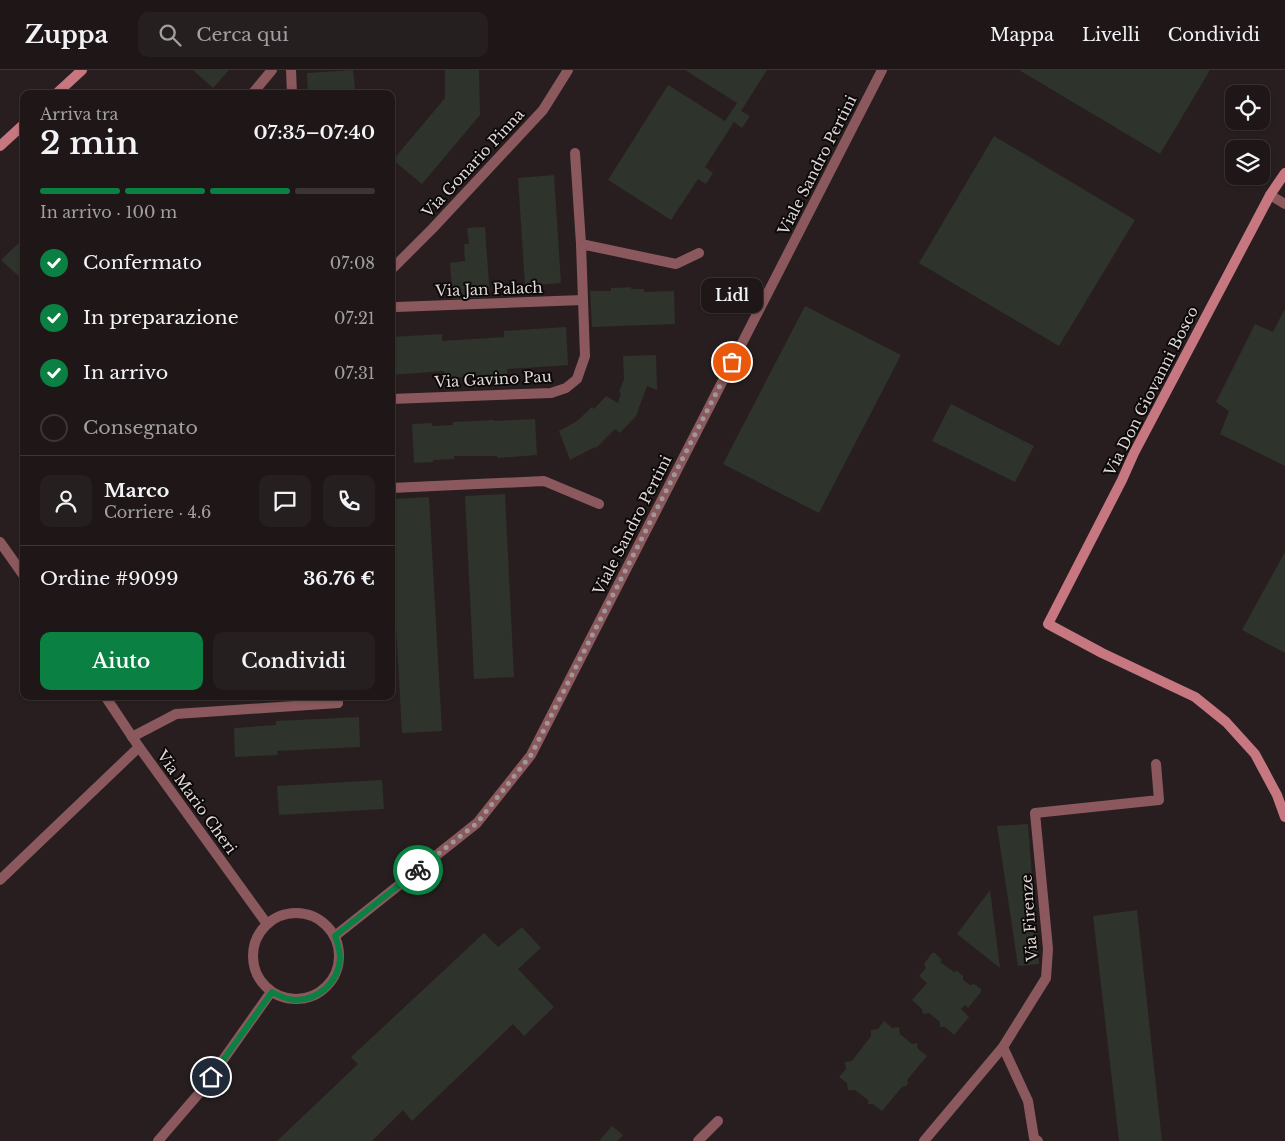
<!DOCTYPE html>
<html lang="it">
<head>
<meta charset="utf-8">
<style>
  :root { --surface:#1e1617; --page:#261f20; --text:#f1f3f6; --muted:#a19fa1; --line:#3c3536; --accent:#0b8043 }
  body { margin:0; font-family:"Libre Baskerville",serif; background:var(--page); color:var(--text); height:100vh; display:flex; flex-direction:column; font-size:19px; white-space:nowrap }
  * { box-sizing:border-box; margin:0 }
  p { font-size:16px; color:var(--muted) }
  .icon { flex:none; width:28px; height:28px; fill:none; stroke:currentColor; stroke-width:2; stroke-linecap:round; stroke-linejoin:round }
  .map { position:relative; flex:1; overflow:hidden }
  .drawer { position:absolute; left:20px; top:20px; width:375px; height:610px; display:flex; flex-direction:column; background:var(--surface); border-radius:10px; box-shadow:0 1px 4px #0004,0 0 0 1px var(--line) }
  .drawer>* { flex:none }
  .tools { position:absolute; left:1225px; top:15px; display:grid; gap:10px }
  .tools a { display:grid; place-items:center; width:45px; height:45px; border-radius:10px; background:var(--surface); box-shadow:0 1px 4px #0004,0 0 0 1px var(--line); font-size:25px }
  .pin { position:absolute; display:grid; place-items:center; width:42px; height:42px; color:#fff; margin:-21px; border:2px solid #fff; border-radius:50%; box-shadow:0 1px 5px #0007 }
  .courier { position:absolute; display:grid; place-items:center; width:50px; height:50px; margin:-25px; border:4px solid #0b8043; border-radius:50%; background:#fff; color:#222; box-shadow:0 1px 6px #0007 }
  .bubble { position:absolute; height:35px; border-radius:10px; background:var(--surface); box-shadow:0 1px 4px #0004,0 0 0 1px var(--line); font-size:16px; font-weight:600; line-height:35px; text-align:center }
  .head em { font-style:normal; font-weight:600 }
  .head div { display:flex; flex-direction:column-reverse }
  .head { display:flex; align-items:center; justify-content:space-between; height:85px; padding:0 20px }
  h1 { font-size:32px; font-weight:600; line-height:38px }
  .bar { display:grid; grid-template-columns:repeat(4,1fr); gap:8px 5px; align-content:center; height:60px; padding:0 20px }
  .bar i { height:6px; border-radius:4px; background:var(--line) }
  .bar .active { background:var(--accent) }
  .bar p { grid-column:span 4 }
  .line { display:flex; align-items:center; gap:12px; padding:0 20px; border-top:1px solid var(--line) }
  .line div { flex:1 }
  .round { display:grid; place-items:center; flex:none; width:52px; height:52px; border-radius:10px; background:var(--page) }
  ol { padding:0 20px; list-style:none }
  li { display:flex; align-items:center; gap:15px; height:55px }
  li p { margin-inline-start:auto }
  li .icon { padding:5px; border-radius:50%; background:var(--accent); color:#fff; stroke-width:4 }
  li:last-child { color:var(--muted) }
  li i { width:28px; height:28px; border:2px solid var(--line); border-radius:50% }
  .cta { display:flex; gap:10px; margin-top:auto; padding:10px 20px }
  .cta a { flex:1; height:58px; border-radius:10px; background:var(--accent); color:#fff; font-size:20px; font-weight:600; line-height:58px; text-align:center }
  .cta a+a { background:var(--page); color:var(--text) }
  header { display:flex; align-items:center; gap:30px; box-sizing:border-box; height:70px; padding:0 25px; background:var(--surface); border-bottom:1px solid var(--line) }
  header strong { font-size:24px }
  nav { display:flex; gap:28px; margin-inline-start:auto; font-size:18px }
  .search { width:350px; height:45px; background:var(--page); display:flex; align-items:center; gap:12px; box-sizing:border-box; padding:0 18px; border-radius:10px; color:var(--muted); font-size:19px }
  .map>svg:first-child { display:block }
</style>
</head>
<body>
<header>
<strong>Zuppa</strong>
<div class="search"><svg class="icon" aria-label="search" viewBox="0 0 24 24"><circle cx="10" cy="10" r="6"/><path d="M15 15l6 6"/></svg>Cerca qui</div>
<nav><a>Mappa</a><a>Livelli</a><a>Condividi</a></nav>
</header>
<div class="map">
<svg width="1285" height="1071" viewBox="0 0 1285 1071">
  <rect width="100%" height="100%" fill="#281e1f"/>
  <g fill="#2e332b">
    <path d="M 193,0 L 229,0 L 213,18 Z"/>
    <path d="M 353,0 L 355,19 L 308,22 L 307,3 Z"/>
    <path d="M 445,0 L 479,0 L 480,45 L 422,114 L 393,90 L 445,28 Z"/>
    <path d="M 685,0 L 767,0 L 741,41 L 750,46 L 742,58 L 734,52 L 705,97 L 713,103 L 706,114 L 698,109 L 671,150 L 608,110 L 668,15 L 725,51 L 737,33 Z"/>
    <path d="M 1019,0 L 1210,0 L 1160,84 Z"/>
    <path d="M 994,66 L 1135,150 L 1059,276 L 919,193 Z"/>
    <path d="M 554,105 L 561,213 L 525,216 L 518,108 Z"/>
    <path d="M 485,157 L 490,227 L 453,229 L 450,193 L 465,191 L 464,174 L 469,174 L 467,158 Z"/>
    <path d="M 24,168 L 24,211 L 1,190 Z"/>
    <path d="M 631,217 L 631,219 L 644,219 L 644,222 L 674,221 L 675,254 L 592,257 L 590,221 L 611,221 L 611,218 Z"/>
    <path d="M 805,236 L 901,285 L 819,443 L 723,394 Z"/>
    <path d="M 1284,240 L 1285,241 L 1285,396 L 1220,364 L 1229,341 L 1216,332 L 1255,254 L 1273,262 Z"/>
    <path d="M 566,257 L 568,295 L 507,299 L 507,305 L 445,308 L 444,301 L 391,305 L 391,267 L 442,264 L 442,271 L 504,267 L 504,261 Z"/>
    <path d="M 656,285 L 657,320 L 647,316 L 636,346 L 620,363 L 615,359 L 596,378 L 595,377 L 570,390 L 559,361 L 577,351 L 592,337 L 594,339 L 606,326 L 618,333 L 621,323 L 619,322 L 624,309 L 623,286 Z"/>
    <path d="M 951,334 L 1034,376 L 1015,412 L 932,371 Z"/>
    <path d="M 535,349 L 537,385 L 497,388 L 497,386 L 454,386 L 454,389 L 433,390 L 433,392 L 414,393 L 412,354 L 432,353 L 432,356 L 453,355 L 453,352 L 494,350 L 494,351 Z"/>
    <path d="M 505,424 L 514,607 L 474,609 L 465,426 Z"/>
    <path d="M 429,427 L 442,661 L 402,663 L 391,465 L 391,429 Z"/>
    <path d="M 1285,482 L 1285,583 L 1242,560 Z"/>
    <path d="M 359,647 L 360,677 L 277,681 L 278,685 L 235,687 L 234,658 L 276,655 L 276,651 Z"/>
    <path d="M 382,710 L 384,739 L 279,745 L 277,716 Z"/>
    <path d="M 1028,754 L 1039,894 L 1018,896 L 997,756 Z"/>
    <path d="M 990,820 L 1000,898 L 957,864 Z"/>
    <path d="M 1137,840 L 1162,1071 L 1119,1071 L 1093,846 Z"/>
    <path d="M 522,857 L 541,878 L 518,899 L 554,937 L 524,966 L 513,954 L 412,1051 L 403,1040 L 372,1071 L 277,1071 L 358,994 L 351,987 L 484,863 L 498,877 Z"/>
    <path d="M 932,883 L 935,883 L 942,890 L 940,892 L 954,902 L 957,901 L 963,906 L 963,910 L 970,915 L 974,914 L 981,919 L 981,922 L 968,938 L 965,935 L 961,939 L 969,947 L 954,965 L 945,957 L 940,957 L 940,952 L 929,943 L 923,944 L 922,939 L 912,930 L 927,913 L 919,906 L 926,898 L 924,894 Z"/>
    <path d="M 884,951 L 892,958 L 899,957 L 900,964 L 912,974 L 917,973 L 918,979 L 927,986 L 907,1010 L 908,1014 L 906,1016 L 902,1017 L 882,1041 L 873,1034 L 868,1034 L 868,1030 L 855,1020 L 848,1020 L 847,1013 L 839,1007 L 846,999 L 845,992 L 852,991 L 871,966 L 871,960 L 878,959 Z"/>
    <path d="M 612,1056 L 623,1065 L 618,1071 L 599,1071 Z"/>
  </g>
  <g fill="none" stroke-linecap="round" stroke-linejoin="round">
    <path stroke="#8b595d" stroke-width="10" d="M 132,667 L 176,644 L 338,633"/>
    <g stroke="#8b595d" stroke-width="10">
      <path d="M 291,0 L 292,24"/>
      <path d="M 252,24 L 272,0"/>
      <path d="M 575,83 L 581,174"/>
      <path d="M 1270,125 L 1285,134"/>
      <path d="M 391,200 L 433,158 L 543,40 L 568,0"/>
      <path d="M 396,237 L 583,230"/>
      <path d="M 391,329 L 551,323 L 566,318 L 577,309 L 585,286 L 581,174 L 676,194 L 699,183"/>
      <path d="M 391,418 L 544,411 L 599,434"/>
      <path d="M 337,626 L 338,633"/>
      <path d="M 0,810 L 139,677"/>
      <path d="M 1003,977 L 1028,1031 L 1034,1068 L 1038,1071"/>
      <path d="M 158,1071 L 201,1021 L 271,922"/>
      <path d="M 698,1071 L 718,1051"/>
      <path d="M 924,1071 L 1003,977 L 1046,908 L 1048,879 L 1035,743 L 1159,730 L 1156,694"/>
    </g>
    <g stroke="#8b595d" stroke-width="10">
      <path d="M 0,472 L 24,506"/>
      <path d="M 105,626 L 139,677 L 267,854"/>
      <circle cx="296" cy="886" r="43"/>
      <path d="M 335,866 L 477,753 L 531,685 L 882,0"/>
    </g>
    <g stroke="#c77780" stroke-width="10">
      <path d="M 56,24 L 82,0"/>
      <path d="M 0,76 L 24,54"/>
      <path d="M 1285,103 L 1270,125 L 1134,383 L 1122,410 L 1048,554 L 1102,583 L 1195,627 L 1226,652 L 1255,684 L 1277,725 L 1285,747"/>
    </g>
  </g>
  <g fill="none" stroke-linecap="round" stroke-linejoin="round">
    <path stroke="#9f9797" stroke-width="5" stroke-dasharray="0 9" d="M 418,800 L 477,753 L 531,685 L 732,292"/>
    <path stroke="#0b8043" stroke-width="6" d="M 211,1007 L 272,922 C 279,926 286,929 294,930 C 317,931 338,913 340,889 C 340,881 338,874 335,866 L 418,800"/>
  </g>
  <g text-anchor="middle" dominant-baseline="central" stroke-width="4" stroke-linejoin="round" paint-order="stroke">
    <g font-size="15" fill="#dfd8d8" stroke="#0d0909">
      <text transform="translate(473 93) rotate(-47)">Via Gonario Pinna</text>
      <text transform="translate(817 95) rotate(-63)">Viale Sandro Pertini</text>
      <text transform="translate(489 219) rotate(-2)">Via Jan Palach</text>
      <text transform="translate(493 309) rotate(-3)">Via Gavino Pau</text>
      <text transform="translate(1151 321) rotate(-63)">Via Don Giovanni Bosco</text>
      <text transform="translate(632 455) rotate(-63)">Viale Sandro Pertini</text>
      <text transform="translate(197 732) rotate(54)">Via Mario Cheri</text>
      <text transform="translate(1029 848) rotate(-94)">Via Firenze</text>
    </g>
  </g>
</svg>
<div class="tools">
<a><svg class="icon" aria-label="locate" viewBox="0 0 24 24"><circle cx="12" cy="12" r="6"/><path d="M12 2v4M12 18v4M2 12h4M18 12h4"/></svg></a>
<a><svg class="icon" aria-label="layers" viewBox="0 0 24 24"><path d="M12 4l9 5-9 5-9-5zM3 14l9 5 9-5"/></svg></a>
</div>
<div class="pin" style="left:732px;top:292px;background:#ea580c"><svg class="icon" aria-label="bag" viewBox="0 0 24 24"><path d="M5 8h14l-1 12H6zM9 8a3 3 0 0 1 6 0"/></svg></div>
<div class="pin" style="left:211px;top:1007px;background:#1f2937"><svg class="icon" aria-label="home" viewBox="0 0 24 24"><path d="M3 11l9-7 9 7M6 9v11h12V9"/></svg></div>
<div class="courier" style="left:418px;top:800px"><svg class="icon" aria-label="bike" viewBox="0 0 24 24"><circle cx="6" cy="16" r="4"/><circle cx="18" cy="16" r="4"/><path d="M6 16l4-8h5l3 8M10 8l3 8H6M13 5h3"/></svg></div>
<div class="bubble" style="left:701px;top:208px;width:62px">Lidl</div>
<section class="drawer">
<div class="head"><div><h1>2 min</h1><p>Arriva tra</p></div><em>07:35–07:40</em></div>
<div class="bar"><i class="active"></i><i class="active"></i><i class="active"></i><i></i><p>In arrivo · 100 m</p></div>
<ol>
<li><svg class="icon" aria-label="check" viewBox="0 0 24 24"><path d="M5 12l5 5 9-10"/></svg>Confermato<p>07:08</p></li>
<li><svg class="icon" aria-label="check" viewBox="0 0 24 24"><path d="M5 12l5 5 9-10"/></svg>In preparazione<p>07:21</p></li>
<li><svg class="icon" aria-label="check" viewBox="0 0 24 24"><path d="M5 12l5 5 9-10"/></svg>In arrivo<p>07:31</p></li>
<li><i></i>Consegnato</li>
</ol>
<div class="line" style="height:90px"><a class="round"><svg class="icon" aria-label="person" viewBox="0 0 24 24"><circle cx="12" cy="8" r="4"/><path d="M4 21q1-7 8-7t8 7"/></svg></a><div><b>Marco</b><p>Corriere · 4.6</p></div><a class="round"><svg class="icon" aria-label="chat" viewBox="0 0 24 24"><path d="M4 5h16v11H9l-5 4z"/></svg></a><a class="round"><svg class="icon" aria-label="phone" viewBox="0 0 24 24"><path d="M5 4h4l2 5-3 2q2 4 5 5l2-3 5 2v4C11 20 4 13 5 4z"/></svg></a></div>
<div class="line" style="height:65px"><div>Ordine #9099</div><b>36.76 €</b></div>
<div class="cta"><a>Aiuto</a><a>Condividi</a></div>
</section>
</div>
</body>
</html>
